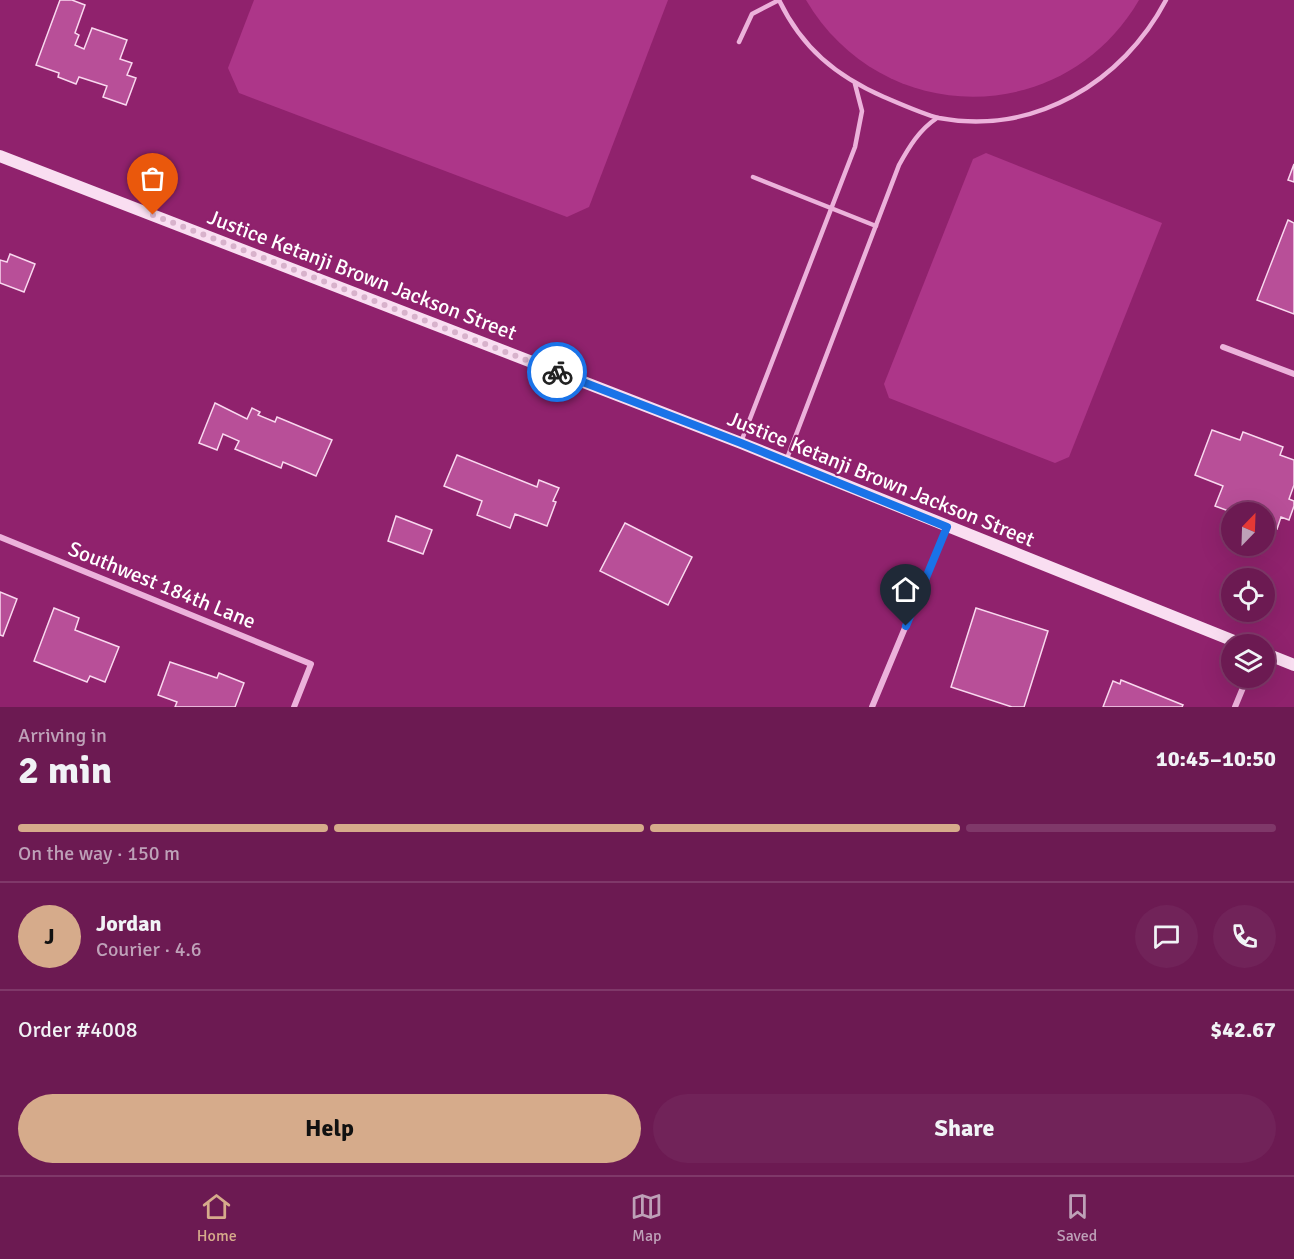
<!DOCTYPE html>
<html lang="en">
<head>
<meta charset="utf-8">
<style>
  :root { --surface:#6c1a52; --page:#712359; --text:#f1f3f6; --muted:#bea1b8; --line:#7f3869; --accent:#d6ab8b }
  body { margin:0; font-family:Signika,sans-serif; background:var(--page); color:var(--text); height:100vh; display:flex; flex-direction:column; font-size:22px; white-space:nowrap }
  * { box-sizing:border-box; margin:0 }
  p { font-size:20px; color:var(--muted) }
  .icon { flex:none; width:33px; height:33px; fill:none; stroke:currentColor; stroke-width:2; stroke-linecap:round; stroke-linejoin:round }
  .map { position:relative; height:707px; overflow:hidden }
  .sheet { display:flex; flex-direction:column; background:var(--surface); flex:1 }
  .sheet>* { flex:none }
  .needle { width:39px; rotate:23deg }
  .fabs { position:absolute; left:1221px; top:502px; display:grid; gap:12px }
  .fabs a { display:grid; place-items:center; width:54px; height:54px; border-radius:50%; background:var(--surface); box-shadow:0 6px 24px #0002,0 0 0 2px var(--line); font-size:30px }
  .pin { position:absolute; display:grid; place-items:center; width:51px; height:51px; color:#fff; margin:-62px -26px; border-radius:50% 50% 50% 0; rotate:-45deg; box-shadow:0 0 6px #0007 }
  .pin .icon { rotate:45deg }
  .courier { position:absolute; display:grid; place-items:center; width:60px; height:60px; margin:-30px; border:4px solid #1a73e8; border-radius:50%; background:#fff; color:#222; box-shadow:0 2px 8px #0007 }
  .head em { font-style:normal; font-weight:700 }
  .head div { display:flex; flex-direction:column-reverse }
  .head { display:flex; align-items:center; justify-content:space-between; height:102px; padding:0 18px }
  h1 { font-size:39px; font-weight:700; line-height:45px }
  .bar { display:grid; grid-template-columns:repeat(4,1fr); gap:9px 6px; align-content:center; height:72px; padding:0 18px }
  .bar i { height:8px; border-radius:4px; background:var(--line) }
  .bar .selected { background:var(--accent) }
  .bar p { grid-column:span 4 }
  .line { display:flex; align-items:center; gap:15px; padding:0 18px; border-top:2px solid var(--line) }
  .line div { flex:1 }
  .round { display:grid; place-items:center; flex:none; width:63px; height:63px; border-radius:32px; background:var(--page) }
  .button { display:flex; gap:12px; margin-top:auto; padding:12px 18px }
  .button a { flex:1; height:69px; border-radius:36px; background:var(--accent); color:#111; font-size:24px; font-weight:700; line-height:69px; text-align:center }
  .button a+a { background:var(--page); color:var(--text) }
  .tabs { display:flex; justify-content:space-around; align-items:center; height:84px; border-top:2px solid var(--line); background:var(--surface); font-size:16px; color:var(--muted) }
  .tabs a { display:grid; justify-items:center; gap:3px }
  .tabs .selected { color:var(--accent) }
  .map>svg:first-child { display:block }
</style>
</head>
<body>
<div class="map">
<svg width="1294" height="707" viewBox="0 0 1294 707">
  <rect width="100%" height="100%" fill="#90226d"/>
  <g fill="#ad3689">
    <path d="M 254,0 L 668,0 L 589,207 L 567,217 L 239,93 L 228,68 Z"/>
    <path d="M 806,0 L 1139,0 C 1064,129 882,129 806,0 Z"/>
    <path d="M 986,153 L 1162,223 L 1069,457 L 1055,463 L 889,398 L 884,384 L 973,159 Z"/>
  </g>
  <g fill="#b84f98" stroke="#f9d8ef" stroke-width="1.5">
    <path d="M 60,0 L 72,0 L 85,5 L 75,33 L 79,35 L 75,45 L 84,49 L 92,28 L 127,40 L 120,59 L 132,63 L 127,75 L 136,78 L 126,105 L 103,97 L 107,86 L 79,77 L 76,84 L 58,77 L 59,73 L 36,65 Z"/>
    <path d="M 1294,164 L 1294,182 L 1288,180 Z"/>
    <path d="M 1288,220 L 1294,223 L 1294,314 L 1257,300 Z"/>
    <path d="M 10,254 L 35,264 L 24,292 L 0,283 L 0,260 L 7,262 Z"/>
    <path d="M 215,403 L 247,419 L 252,408 L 260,412 L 258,415 L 275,422 L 277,417 L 332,440 L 316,476 L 283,462 L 281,468 L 235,449 L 239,441 L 223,434 L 217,450 L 199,443 Z"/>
    <path d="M 1212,430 L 1240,440 L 1243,432 L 1283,447 L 1280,455 L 1294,460 L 1294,485 L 1289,499 L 1294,501 L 1294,506 L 1289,520 L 1281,517 L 1277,529 L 1264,524 L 1264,513 L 1234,513 L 1215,506 L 1223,486 L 1195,475 Z"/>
    <path d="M 457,455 L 537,487 L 539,480 L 559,488 L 553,501 L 556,502 L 547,526 L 515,514 L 510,528 L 477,515 L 482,501 L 444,486 Z"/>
    <path d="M 396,516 L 432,530 L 423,554 L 388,541 Z"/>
    <path d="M 625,523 L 692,557 L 668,605 L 600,571 Z"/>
    <path d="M 0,592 L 17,599 L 3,636 L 0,635 Z"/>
    <path d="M 54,608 L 79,618 L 75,630 L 119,647 L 105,682 L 90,676 L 87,682 L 34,661 Z"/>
    <path d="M 976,608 L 1048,631 L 1024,707 L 1012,707 L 951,687 Z"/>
    <path d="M 170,662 L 217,678 L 219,673 L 244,683 L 235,707 L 175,707 L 177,702 L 158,695 Z"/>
    <path d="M 1121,680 L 1183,705 L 1182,707 L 1103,707 L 1113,681 L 1120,684 Z"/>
  </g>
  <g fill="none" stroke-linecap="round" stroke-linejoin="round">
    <g stroke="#ecb2db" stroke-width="4.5">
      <path d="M 779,0 C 802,48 836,76 884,97 C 898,103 925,115 939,118 C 1034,136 1123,82 1166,0"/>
      <path d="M 739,42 L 752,14 L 779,0"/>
      <path d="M 753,177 L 876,226"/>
      <path d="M 741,442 L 855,147 L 862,111 L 855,84"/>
      <path d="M 786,461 L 899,165 C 909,147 919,130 937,118"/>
    </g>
    <g stroke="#ecb2db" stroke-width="6">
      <path d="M 1223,347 L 1294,374"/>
      <path d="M 0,537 L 311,664 L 294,707"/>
      <path d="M 872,707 L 947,527"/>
      <path d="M 1235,707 L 1247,678"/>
    </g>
    <g stroke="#f9def1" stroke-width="12">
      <path d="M 0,156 L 741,443 L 1244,645"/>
      <path d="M 1264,653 L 1294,665"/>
    </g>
  </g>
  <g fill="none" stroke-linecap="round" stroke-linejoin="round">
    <path stroke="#d8b2cc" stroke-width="6" stroke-dasharray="0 10.8" d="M 153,215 L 557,372"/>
    <path stroke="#1a73e8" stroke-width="8" d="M 557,372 L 741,443 L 947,527 L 906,626"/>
  </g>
  <g text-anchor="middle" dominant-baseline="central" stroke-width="4.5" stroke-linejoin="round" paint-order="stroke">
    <g font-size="21" fill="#fff" stroke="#90226d">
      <text transform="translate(362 275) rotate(21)">Justice Ketanji Brown Jackson Street</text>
      <text transform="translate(881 479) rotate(22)">Justice Ketanji Brown Jackson Street</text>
      <text transform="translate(162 585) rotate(22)">Southwest 184th Lane</text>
    </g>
  </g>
</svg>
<div class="fabs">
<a><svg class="needle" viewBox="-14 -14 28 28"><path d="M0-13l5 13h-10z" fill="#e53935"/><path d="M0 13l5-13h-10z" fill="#bea1b8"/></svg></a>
<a><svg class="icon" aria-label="locate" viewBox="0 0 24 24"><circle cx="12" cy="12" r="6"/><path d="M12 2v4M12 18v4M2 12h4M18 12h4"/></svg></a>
<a><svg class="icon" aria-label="layers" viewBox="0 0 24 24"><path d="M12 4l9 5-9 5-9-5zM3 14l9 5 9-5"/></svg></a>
</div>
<div class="pin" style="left:153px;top:215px;background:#ea580c"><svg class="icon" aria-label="bag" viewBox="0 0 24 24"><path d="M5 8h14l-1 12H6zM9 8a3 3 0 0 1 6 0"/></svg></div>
<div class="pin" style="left:906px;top:626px;background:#1f2937"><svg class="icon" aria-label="home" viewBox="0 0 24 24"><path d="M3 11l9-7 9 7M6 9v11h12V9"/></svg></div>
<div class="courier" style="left:557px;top:372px"><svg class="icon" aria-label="bike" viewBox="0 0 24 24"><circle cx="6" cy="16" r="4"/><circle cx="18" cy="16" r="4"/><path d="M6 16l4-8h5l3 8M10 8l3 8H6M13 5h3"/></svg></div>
</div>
<section class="sheet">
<div class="head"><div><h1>2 min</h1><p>Arriving in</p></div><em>10:45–10:50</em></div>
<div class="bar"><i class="selected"></i><i class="selected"></i><i class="selected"></i><i></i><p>On the way · 150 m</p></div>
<div class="line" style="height:108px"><b class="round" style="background:var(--accent);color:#111">J</b><div><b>Jordan</b><p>Courier · 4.6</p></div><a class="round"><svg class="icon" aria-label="chat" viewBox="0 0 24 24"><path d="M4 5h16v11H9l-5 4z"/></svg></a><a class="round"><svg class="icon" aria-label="phone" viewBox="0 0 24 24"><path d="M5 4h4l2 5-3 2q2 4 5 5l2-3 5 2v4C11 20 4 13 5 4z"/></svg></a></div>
<div class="line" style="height:78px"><div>Order #4008</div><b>$42.67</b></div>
<div class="button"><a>Help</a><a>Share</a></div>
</section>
<nav class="tabs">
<a class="selected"><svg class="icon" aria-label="home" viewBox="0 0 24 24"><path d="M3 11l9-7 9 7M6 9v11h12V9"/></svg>Home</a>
<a><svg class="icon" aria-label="map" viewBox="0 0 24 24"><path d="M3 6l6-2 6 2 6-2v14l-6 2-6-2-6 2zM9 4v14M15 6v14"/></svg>Map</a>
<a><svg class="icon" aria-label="saved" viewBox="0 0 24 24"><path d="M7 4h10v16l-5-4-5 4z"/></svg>Saved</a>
</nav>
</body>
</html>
